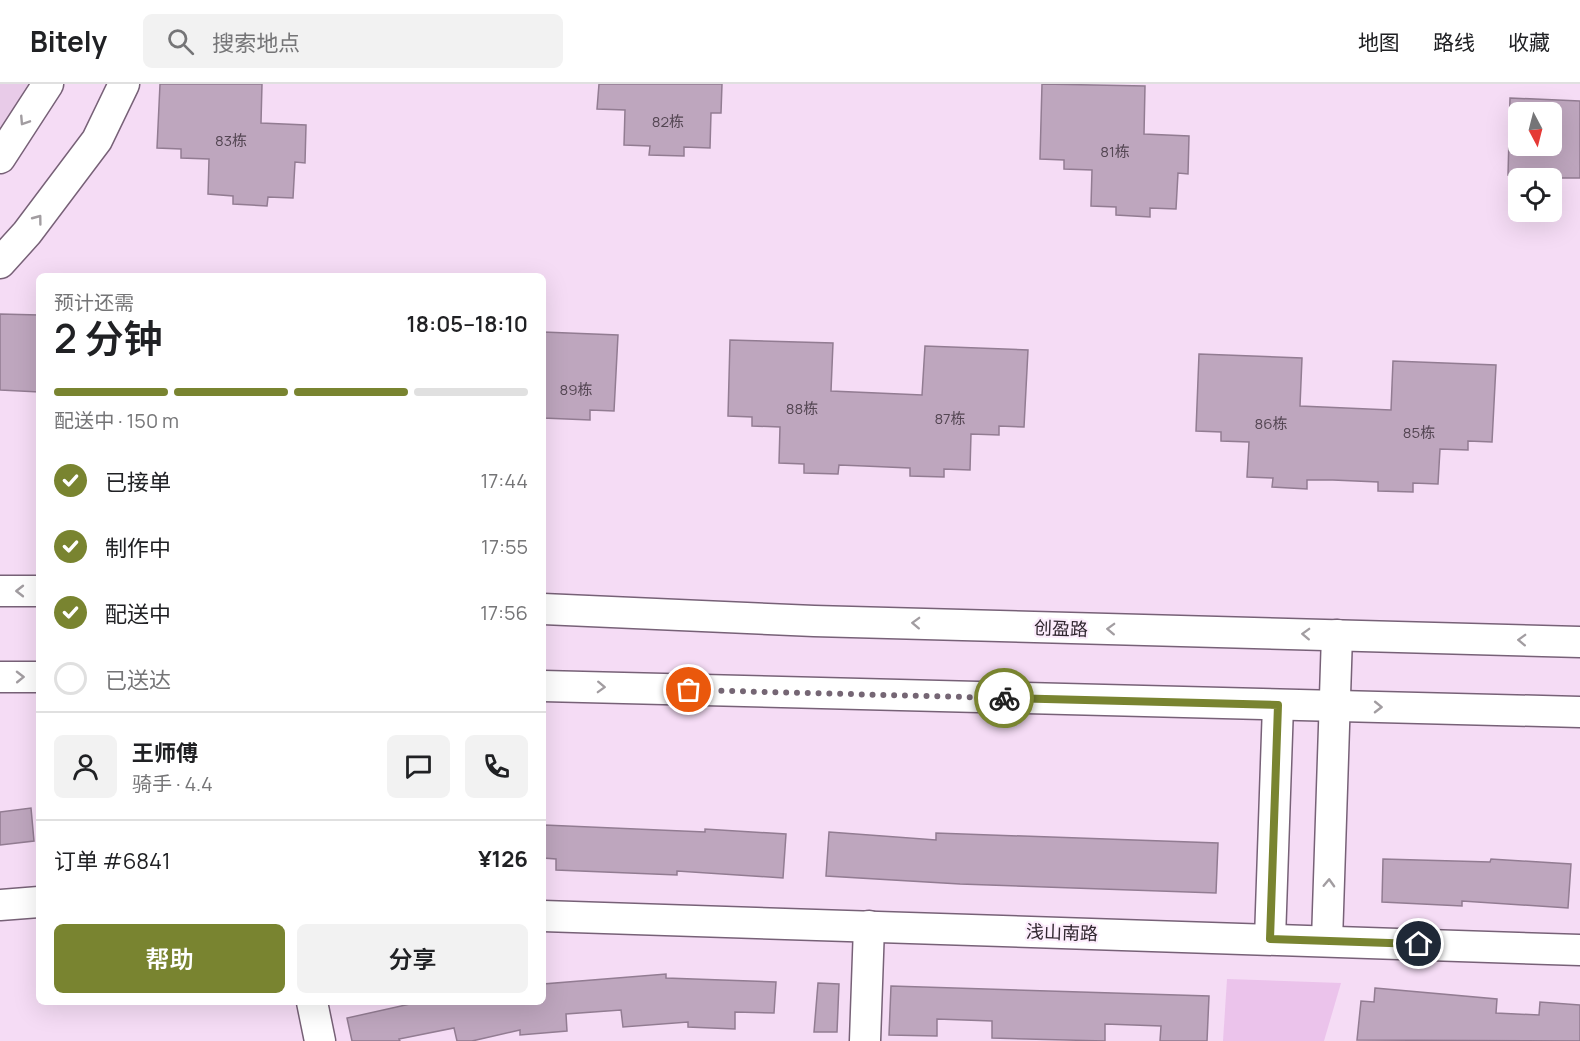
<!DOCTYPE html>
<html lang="zh">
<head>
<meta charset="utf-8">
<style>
  :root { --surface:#fff; --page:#f2f2f2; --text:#202124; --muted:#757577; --line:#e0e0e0; --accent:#798430 }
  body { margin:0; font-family:Manrope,"Noto Sans SC",sans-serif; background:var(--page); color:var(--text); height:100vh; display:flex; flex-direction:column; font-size:22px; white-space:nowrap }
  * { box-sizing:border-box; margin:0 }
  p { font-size:20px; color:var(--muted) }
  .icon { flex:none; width:33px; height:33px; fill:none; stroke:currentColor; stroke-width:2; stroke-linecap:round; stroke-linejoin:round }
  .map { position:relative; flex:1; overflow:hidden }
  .sheet { position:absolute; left:36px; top:189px; width:510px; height:732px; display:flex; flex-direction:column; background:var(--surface); border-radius:9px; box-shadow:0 6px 24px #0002 }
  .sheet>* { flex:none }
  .needle { width:39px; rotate:173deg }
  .tools { position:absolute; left:1508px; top:18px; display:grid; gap:12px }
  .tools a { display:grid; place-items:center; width:54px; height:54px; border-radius:9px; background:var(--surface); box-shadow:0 6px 24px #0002; font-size:30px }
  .pin { position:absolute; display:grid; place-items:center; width:51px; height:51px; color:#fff; margin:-26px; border:3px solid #fff; border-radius:50%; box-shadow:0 2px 6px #0007 }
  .courier { position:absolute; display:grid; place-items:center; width:60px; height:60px; margin:-30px; border:4px solid #798430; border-radius:50%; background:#fff; color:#222; box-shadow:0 2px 8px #0007 }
  .head em { font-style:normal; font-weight:600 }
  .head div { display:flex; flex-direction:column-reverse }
  .head { display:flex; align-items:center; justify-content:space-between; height:102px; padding:0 18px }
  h1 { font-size:39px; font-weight:600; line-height:45px }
  .bar { display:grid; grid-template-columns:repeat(4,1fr); gap:9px 6px; align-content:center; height:72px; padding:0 18px }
  .bar i { height:8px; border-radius:4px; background:var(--line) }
  .bar .current { background:var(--accent) }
  .bar p { grid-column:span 4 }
  .line { display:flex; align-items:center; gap:15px; padding:0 18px; border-top:2px solid var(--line) }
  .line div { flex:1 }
  .round { display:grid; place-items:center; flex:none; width:63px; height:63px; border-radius:9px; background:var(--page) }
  ol { padding:0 18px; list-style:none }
  li { display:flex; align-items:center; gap:18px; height:66px }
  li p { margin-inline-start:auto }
  li .icon { padding:6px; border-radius:50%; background:var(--accent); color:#fff; stroke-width:4 }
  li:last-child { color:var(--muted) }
  li i { width:33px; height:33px; border:3px solid var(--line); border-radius:50% }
  .action { display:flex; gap:12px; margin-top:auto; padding:12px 18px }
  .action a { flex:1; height:69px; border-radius:9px; background:var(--accent); color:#fff; font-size:24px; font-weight:600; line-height:69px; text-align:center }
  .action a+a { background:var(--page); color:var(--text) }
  header { display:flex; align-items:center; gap:36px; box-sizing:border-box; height:84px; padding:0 30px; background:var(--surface); border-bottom:2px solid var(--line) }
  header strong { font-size:28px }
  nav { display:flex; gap:33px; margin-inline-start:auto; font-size:21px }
  .search { width:420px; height:54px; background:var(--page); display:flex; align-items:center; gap:15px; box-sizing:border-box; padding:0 21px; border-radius:9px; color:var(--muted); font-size:22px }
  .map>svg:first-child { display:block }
</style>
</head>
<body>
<header>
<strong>Bitely</strong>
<div class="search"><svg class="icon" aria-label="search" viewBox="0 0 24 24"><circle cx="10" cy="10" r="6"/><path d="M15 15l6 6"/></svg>搜索地点</div>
<nav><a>地图</a><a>路线</a><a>收藏</a></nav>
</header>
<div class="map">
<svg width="1580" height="957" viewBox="0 0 1580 957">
  <rect width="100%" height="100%" fill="#f5dcf5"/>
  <path fill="#e8cbe8" d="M 0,0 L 28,0 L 0,46 Z"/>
  <path fill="#ebc3eb" d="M 1227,895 L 1341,899 L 1324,957 L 1223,957 Z"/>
  <g fill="#bea6be" stroke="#927c92" stroke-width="1.5" fill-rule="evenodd">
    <path d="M 160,0 L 262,0 L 261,39 L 306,41 L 305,79 L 295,78 L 293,114 L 268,113 L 267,122 L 233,120 L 233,112 L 208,110 L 209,75 L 181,74 L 181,65 L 157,64 Z"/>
    <path d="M 599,0 L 722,0 L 721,29 L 711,29 L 710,64 L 684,63 L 684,72 L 649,71 L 650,62 L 624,61 L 625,26 L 597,25 Z"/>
    <path d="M 1042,0 L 1145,2 L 1144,50 L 1189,52 L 1188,90 L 1178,89 L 1176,125 L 1150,124 L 1150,133 L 1116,131 L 1116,123 L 1091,122 L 1092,86 L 1064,85 L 1064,76 L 1040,75 Z"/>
    <path d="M 1510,14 L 1580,17 L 1580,94 L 1532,94 L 1532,92 L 1508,91 ZM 1518,28 L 1551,28 L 1551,62 L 1518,62 Z"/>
    <path d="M 0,230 L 39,231 L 39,308 L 0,306 Z"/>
    <path d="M 543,248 L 618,251 L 614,327 L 590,326 L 590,336 L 543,334 Z"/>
    <path d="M 730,256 L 833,259 L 831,307 L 877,309 L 922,311 L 925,262 L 1028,266 L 1024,343 L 999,342 L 999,351 L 971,350 L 970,386 L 944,385 L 944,393 L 910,392 L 910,384 L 864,382 L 839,381 L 838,390 L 804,389 L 804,380 L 779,379 L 780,343 L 752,342 L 752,333 L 728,332 Z"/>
    <path d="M 1199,270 L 1302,274 L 1300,322 L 1391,326 L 1393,277 L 1496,281 L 1492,358 L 1468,357 L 1468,366 L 1440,365 L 1438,400 L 1413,399 L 1413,408 L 1378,407 L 1378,398 L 1333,396 L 1307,396 L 1307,405 L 1272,403 L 1273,394 L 1247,393 L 1249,358 L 1221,357 L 1221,348 L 1196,347 Z"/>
    <path d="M 31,724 L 34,757 L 0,761 L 0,728 Z"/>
    <path d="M 544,741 L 705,748 L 705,745 L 786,750 L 783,794 L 677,787 L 677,791 L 556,786 L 556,775 L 543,774 Z"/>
    <path d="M 829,748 L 936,756 L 936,749 L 1218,759 L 1216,809 L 960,800 L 826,792 Z"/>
    <path d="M 1383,775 L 1490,778 L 1491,775 L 1571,780 L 1568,824 L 1462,817 L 1462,822 L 1382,818 Z"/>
    <path d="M 666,890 L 666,894 L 776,898 L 774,929 L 735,928 L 735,945 L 688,943 L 688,938 L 623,943 L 621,926 L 566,930 L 567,947 L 520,951 L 520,946 L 472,957 L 457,957 L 454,944 L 399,955 L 400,957 L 352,957 L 347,934 L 419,918 L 543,918 L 543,900 Z"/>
    <path d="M 818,899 L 839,900 L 837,948 L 814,948 Z"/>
    <path d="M 891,902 L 1209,912 L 1207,957 L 1160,957 L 1161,942 L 1105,940 L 1105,957 L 992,954 L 992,937 L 937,935 L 937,952 L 889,951 Z"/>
    <path d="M 1375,904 L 1497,915 L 1496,929 L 1539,931 L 1540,918 L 1580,921 L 1580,957 L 1357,956 L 1361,917 L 1374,918 Z"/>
  </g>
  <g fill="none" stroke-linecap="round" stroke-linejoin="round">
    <defs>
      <g id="minor">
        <path d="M 0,74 L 48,0"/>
        <path d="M 0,179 L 27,149 L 97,56 L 124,0"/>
        <path d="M 0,507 L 39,507"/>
        <path d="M 543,525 L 814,537 L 1580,558"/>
        <path d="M 0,593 L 39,593"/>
        <path d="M 543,602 L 1580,628"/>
        <path d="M 0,821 L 39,818"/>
        <path d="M 543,832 L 1580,866"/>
        <path d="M 1270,855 L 1278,621"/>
        <path d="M 1327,857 L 1337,551"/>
        <path d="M 312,918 L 320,957"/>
        <path d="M 865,957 L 869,842"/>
      </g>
    </defs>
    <use href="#minor" stroke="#776177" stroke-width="33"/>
    <use href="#minor" stroke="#fff" stroke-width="30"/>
  </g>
  <defs><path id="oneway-chevron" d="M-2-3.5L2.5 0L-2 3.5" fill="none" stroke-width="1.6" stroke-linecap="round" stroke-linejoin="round" transform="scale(1.5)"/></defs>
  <g stroke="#a29da1">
    <use href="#oneway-chevron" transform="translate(24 37) rotate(123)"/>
    <use href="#oneway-chevron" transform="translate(38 135) rotate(-53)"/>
    <use href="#oneway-chevron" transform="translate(20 507) rotate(180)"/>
    <use href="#oneway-chevron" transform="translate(916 539) rotate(-178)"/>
    <use href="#oneway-chevron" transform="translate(1111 545) rotate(-178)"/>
    <use href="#oneway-chevron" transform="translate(1306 550) rotate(-178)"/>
    <use href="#oneway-chevron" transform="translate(1522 556) rotate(-178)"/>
    <use href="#oneway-chevron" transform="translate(20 593) rotate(-1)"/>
    <use href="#oneway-chevron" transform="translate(601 603) rotate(2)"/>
    <use href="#oneway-chevron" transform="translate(1378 623) rotate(1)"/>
    <use href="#oneway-chevron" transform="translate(1329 799) rotate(-88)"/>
  </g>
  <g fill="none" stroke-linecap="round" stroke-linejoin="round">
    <path stroke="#756674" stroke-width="6" stroke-dasharray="0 10.8" d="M 689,606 L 1004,614"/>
    <path stroke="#798430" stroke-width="8" d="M 1004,614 L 1278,621 L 1270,855 L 1419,860"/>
  </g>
  <g text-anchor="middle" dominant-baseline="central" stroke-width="4.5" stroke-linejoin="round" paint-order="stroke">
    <g font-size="15" fill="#544653">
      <text x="668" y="37">82栋</text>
      <text x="231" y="56">83栋</text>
      <text x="1115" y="67">81栋</text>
      <text x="576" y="305">89栋</text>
      <text x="802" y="324">88栋</text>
      <text x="950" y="334">87栋</text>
      <text x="1271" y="339">86栋</text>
      <text x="1419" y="348">85栋</text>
    </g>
    <g font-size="18" fill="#30262f" stroke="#fcedfc">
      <text transform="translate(1061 544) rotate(2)">创盈路</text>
      <text transform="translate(1062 848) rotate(2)">浅山南路</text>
    </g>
  </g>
</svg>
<div class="tools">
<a><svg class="needle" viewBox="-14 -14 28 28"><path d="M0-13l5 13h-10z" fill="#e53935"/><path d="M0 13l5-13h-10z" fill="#757577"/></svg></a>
<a><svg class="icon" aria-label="locate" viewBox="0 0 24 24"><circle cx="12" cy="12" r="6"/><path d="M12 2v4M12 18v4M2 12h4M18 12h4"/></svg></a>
</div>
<div class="pin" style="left:689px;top:606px;background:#ea580c"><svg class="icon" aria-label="bag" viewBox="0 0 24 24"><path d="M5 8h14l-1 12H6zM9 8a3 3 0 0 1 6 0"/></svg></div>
<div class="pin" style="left:1419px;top:860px;background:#1f2937"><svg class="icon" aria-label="home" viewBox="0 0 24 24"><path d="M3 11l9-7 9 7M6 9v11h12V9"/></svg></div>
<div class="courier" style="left:1004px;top:614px"><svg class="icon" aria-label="bike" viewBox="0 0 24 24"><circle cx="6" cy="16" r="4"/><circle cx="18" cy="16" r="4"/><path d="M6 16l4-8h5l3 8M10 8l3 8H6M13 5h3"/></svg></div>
<section class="sheet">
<div class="head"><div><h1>2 分钟</h1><p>预计还需</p></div><em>18:05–18:10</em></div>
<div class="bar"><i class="current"></i><i class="current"></i><i class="current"></i><i></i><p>配送中 · 150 m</p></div>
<ol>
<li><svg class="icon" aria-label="check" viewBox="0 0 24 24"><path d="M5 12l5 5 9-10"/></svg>已接单<p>17:44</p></li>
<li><svg class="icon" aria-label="check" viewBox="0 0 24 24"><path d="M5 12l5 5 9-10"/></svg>制作中<p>17:55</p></li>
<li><svg class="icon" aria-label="check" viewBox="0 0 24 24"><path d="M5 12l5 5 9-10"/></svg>配送中<p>17:56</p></li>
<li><i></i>已送达</li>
</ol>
<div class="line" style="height:108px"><a class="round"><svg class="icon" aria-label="person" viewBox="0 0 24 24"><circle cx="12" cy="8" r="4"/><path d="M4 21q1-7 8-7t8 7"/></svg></a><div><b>王师傅</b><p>骑手 · 4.4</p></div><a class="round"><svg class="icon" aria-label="chat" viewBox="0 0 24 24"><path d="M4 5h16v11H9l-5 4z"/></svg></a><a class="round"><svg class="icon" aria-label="phone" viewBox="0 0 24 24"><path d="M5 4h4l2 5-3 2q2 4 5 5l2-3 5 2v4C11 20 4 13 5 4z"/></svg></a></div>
<div class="line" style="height:78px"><div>订单 #6841</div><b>¥126</b></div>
<div class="action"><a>帮助</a><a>分享</a></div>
</section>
</div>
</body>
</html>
